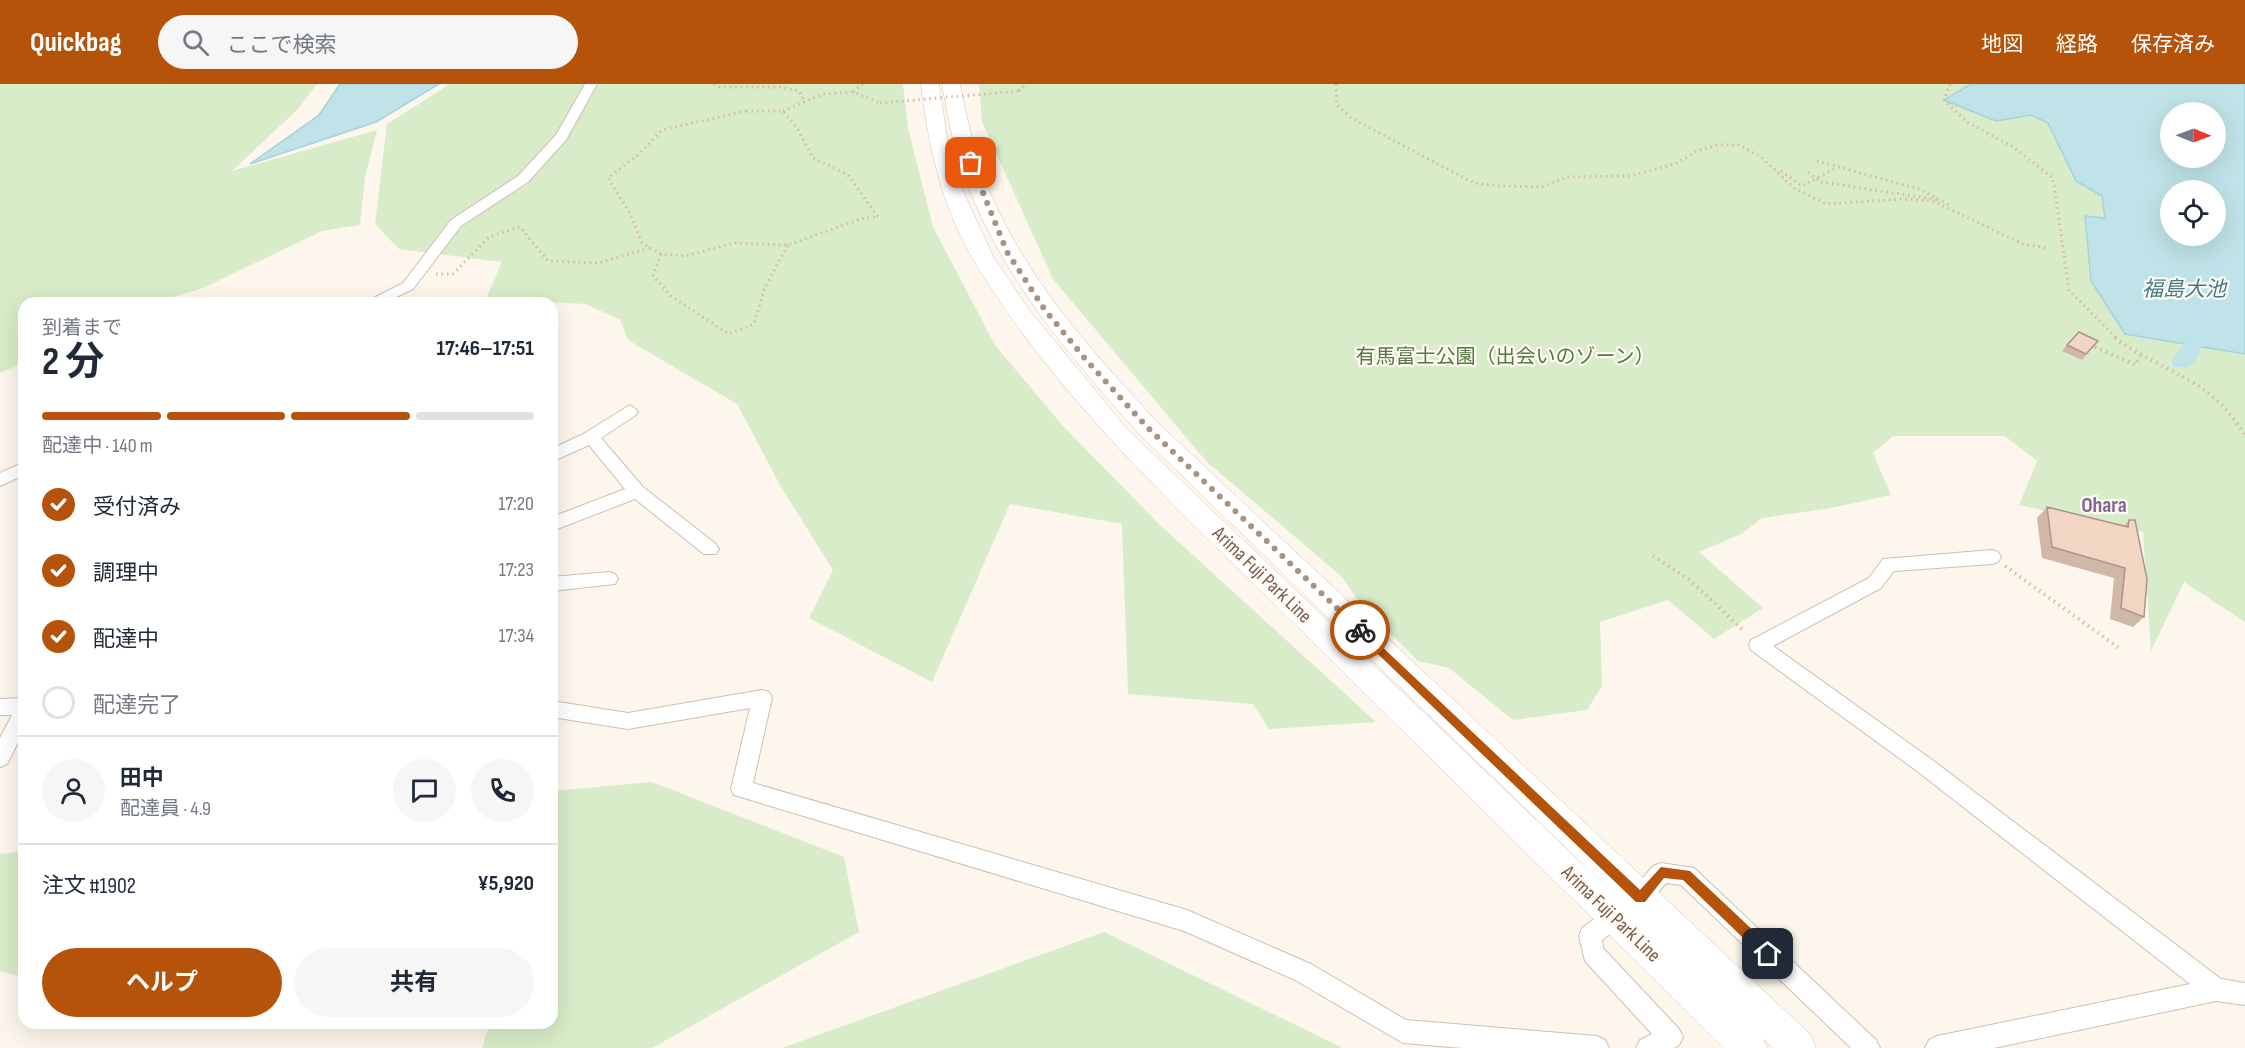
<!DOCTYPE html>
<html lang="ja">
<head>
<meta charset="utf-8">
<style>
  :root { --surface:#fff; --page:#f6f6f7; --text:#1f2937; --muted:#747a83; --line:#e0e1e3; --accent:#b45309 }
  body { margin:0; font-family:"Sofia Sans Condensed","Noto Sans JP",sans-serif; background:var(--page); color:var(--text); height:100vh; display:flex; flex-direction:column; font-size:22px; white-space:nowrap }
  * { box-sizing:border-box; margin:0 }
  p { font-size:20px; color:var(--muted) }
  .icon { flex:none; width:33px; height:33px; fill:none; stroke:currentColor; stroke-width:2; stroke-linecap:round; stroke-linejoin:round }
  .map { position:relative; flex:1; overflow:hidden }
  .side { position:absolute; left:18px; top:213px; width:540px; height:732px; display:flex; flex-direction:column; background:var(--surface); border-radius:18px; box-shadow:0 6px 24px #0002 }
  .side>* { flex:none }
  .needle { width:39px; rotate:91deg }
  .fabs { position:absolute; left:2160px; top:18px; display:grid; gap:12px }
  .fabs a { display:grid; place-items:center; width:66px; height:66px; border-radius:50%; background:var(--surface); box-shadow:0 6px 24px #0002; font-size:30px }
  .pin { position:absolute; display:grid; place-items:center; width:51px; height:51px; color:#fff; margin:-26px; border-radius:12px; box-shadow:0 3px 9px #0006 }
  .courier { position:absolute; display:grid; place-items:center; width:60px; height:60px; margin:-30px; border:4px solid #b45309; border-radius:50%; background:#fff; color:#222; box-shadow:0 2px 8px #0007 }
  .headline em { font-style:normal; font-weight:700 }
  .headline div { display:flex; flex-direction:column-reverse }
  .headline { display:flex; align-items:center; justify-content:space-between; height:102px; padding:0 24px }
  h1 { font-size:39px; font-weight:700; line-height:45px }
  .bar { display:grid; grid-template-columns:repeat(4,1fr); gap:9px 6px; align-content:center; height:72px; padding:0 24px }
  .bar i { height:8px; border-radius:4px; background:var(--line) }
  .bar .selected { background:var(--accent) }
  .bar p { grid-column:span 4 }
  .line { display:flex; align-items:center; gap:15px; padding:0 24px; border-top:2px solid var(--line) }
  .line div { flex:1 }
  .round { display:grid; place-items:center; flex:none; width:63px; height:63px; border-radius:32px; background:var(--page) }
  ol { padding:0 24px; list-style:none }
  li { display:flex; align-items:center; gap:18px; height:66px }
  li p { margin-inline-start:auto }
  li .icon { padding:6px; border-radius:50%; background:var(--accent); color:#fff; stroke-width:4 }
  li:last-child { color:var(--muted) }
  li i { width:33px; height:33px; border:3px solid var(--line); border-radius:50% }
  .button { display:flex; gap:12px; margin-top:auto; padding:12px 24px }
  .button a { flex:1; height:69px; border-radius:36px; background:var(--accent); color:#fff; font-size:24px; font-weight:700; line-height:69px; text-align:center }
  .button a+a { background:var(--page); color:var(--text) }
  header { display:flex; align-items:center; gap:36px; box-sizing:border-box; height:84px; padding:0 30px; background:var(--accent); color:#fff }
  header strong { font-size:28px }
  nav { display:flex; gap:33px; margin-inline-start:auto; font-size:21px }
  .search { width:420px; height:54px; background:var(--page); display:flex; align-items:center; gap:15px; box-sizing:border-box; padding:0 21px; border-radius:33px; color:var(--muted); font-size:22px }
  .map>svg:first-child { display:block }
</style>
</head>
<body>
<header>
<strong>Quickbag</strong>
<div class="search"><svg class="icon" aria-label="search" viewBox="0 0 24 24"><circle cx="10" cy="10" r="6"/><path d="M15 15l6 6"/></svg>ここで検索</div>
<nav><a>地図</a><a>経路</a><a>保存済み</a></nav>
</header>
<div class="map">
<svg width="2245" height="964" viewBox="0 0 2245 964">
  <rect width="100%" height="100%" fill="#fdf6ec"/>
  <g fill="#d8ecc9" fill-rule="evenodd">
    <path d="M 0,0 L 317,0 L 298,25 L 232,87 L 377,46 L 365,93 L 360,141 L 322,147 L 203,204 L 153,219 L 24,219 L 24,279 L 0,289 Z"/>
    <path d="M 450,0 L 903,0 L 908,44 L 933,143 L 995,261 L 1062,341 L 1160,441 L 1376,638 L 1269,645 L 1253,620 L 1128,610 L 1122,440 L 1010,420 L 932,598 L 809,534 L 833,486 L 780,401 L 737,320 L 628,256 L 620,236 L 586,220 L 486,215 L 502,178 L 399,165 L 375,140 L 387,40 Z"/>
    <path d="M 979,0 L 2245,0 L 2245,538 L 2184,498 L 2151,567 L 2143,448 L 2019,421 L 2037,377 L 2005,352 L 1893,352 L 1873,369 L 1891,411 L 1831,424 L 1762,434 L 1743,449 L 1699,468 L 1763,524 L 1714,555 L 1668,516 L 1600,538 L 1602,602 L 1587,626 L 1513,636 L 1449,584 L 1418,577 L 1360,519 L 1342,493 L 1206,377 L 1053,195 L 982,38 ZM 2170,28 L 2216,28 L 2216,74 L 2170,74 ZM 2170,106 L 2216,106 L 2216,152 L 2170,152 Z"/>
    <path d="M 652,698 L 844,773 L 859,848 L 652,964 L 482,964 L 490,939 L 552,939 L 552,707 Z"/>
    <path d="M 24,767 L 24,893 L 21,893 L 0,887 L 0,770 Z"/>
    <path d="M 1104,848 L 1343,964 L 782,964 Z"/>
  </g>
  <g fill="#bfe3e8" stroke="#a5d3da" stroke-width="1.5" fill-rule="evenodd">
    <path d="M 340,0 L 439,0 L 376,38 L 250,80 L 319,31 Z"/>
    <path d="M 1971,0 L 2245,0 L 2245,270 L 2125,250 L 2091,197 L 2085,132 L 2105,134 L 2102,112 L 2076,97 L 2048,39 L 2031,31 L 1996,37 L 1944,16 ZM 2170,28 L 2216,28 L 2216,74 L 2170,74 ZM 2170,106 L 2216,106 L 2216,152 L 2170,152 Z"/>
  </g>
  <g fill="none" stroke-linecap="round" stroke-linejoin="round">
    <path fill="#bfe3e8" fill-rule="evenodd" d="M 2192,255 L 2199,257 L 2202,262 L 2196,276 L 2188,283 L 2174,283 L 2171,278 C 2176,270 2183,258 2192,255 Z"/>
    <defs>
      <g id="minor">
        <path d="M 585,0 L 597,0 L 566,56 L 528,98 L 461,142 L 413,205 L 384,219 L 364,219 L 403,199 L 451,136 L 518,92 L 556,51 Z"/>
        <path d="M 630,321 L 638,327 L 636,331 L 601,354 L 643,403 L 716,460 L 719,465 L 716,470 L 704,470 L 635,415 L 552,447 L 552,433 L 625,405 L 589,361 L 558,375 L 552,373 L 552,365 L 585,349 Z"/>
        <path d="M 24,378 L 24,391 L 0,402 L 0,389 Z"/>
        <path d="M 1992,466 L 1998,468 L 2001,473 L 1998,478 L 1992,480 L 1894,487 L 1881,504 L 1773,562 L 1931,675 L 2221,895 L 2245,899 L 2245,921 L 2216,917 L 1994,964 L 1925,964 L 1929,956 L 1937,952 L 2190,900 L 1917,687 L 1751,566 L 1749,561 L 1751,556 L 1869,494 L 1883,475 Z"/>
        <path d="M 609,488 L 615,490 L 618,495 L 615,500 L 552,507 L 552,493 Z"/>
        <path d="M 762,606 L 769,608 L 772,614 L 753,699 L 1187,826 L 1311,880 L 1406,936 L 1597,952 L 1605,956 L 1609,964 L 1463,964 L 1403,959 L 1295,896 L 1184,847 L 734,711 L 731,705 L 750,624 L 628,645 L 552,633 L 552,617 L 628,629 Z"/>
        <path d="M 24,614 L 24,647 L 7,680 L 0,683 L 0,654 L 12,631 L 0,631 L 0,615 Z"/>
        <path d="M 1661,779 L 1694,784 L 1876,956 L 1880,964 L 1851,964 L 1681,801 L 1666,799 L 1648,821 L 1602,856 L 1603,864 L 1679,945 L 1683,953 L 1679,961 L 1674,964 L 1636,964 L 1640,956 L 1652,950 L 1585,877 L 1579,852 L 1582,844 L 1632,807 L 1653,782 Z"/>
      </g>
      <path id="secondary" d="M 921,0 L 939,0 L 948,60 L 963,107 L 994,174 L 1030,227 L 1128,346 L 1622,818 L 1139,350 C 1072,275 1005,197 968,102 C 955,69 948,35 942,0 L 960,0 C 967,34 974,69 987,101 C 1024,193 1091,266 1157,338 L 1811,951 L 1816,964 L 1773,964 L 1763,955 L 1767,964 L 1724,964 C 1582,824 1441,685 1300,545 C 1183,430 1059,318 974,177 C 942,123 928,61 921,0 Z"/>
    </defs>
    <use href="#minor" stroke="#d1beb0" stroke-width="2"/>
    <use href="#secondary" stroke="#d6c0b0" stroke-width="1"/>
    <g stroke="#d9b8a5" stroke-width="3" stroke-dasharray="1.5 4" stroke-linecap="butt">
      <path d="M 714,0 L 719,3 L 779,3 L 799,7 L 804,16"/>
      <path d="M 863,0 L 853,8 L 880,19"/>
      <path d="M 1336,0 L 1337,21 L 1351,34 L 1474,99 L 1499,102 L 1542,103 L 1567,93 L 1629,92 L 1675,80 L 1697,67 L 1717,61 L 1739,61 L 1761,73 L 1794,104 L 1826,120 L 1904,115 L 1933,117 L 2023,160 L 2047,164"/>
      <path d="M 1950,0 L 1944,16 L 1967,38 L 2013,63 L 2053,94 L 2069,206 L 2117,255"/>
      <path d="M 1019,7 L 1026,0"/>
      <path d="M 746,27 L 783,27 L 797,44 L 813,74 L 848,91 L 878,133 L 864,134 L 788,161 L 734,159 L 685,172 L 661,170 L 642,159 L 630,129 L 608,94 L 638,71 L 662,46 Z"/>
      <path d="M 783,27 L 823,10 L 853,8"/>
      <path d="M 1817,77 L 1919,105 L 1951,122"/>
      <path d="M 1781,87 L 1802,102 L 1836,84"/>
      <path d="M 1808,88 L 1821,98 L 1940,116"/>
      <path d="M 661,170 L 653,192 L 672,213 L 729,250 L 754,240 L 765,203 L 788,161"/>
      <path d="M 436,190 L 453,190 L 489,153 L 520,143 L 548,177 L 599,179 L 649,164"/>
    </g>
    <g stroke="#d9b8a5" stroke-width="4" stroke-dasharray="1.5 4.5" stroke-linecap="butt">
      <path d="M 2115,254 C 2146,277 2192,293 2218,317 C 2228,327 2236,339 2245,350"/>
      <path d="M 2095,263 L 2136,281 L 2140,272"/>
      <path d="M 1653,472 L 1690,496 L 1745,548"/>
      <path d="M 2005,482 L 2119,564"/>
    </g>
    <use href="#minor" fill="#fff" fill-rule="evenodd"/>
    <use href="#secondary" fill="#fff" fill-rule="evenodd"/>
    <path stroke="#d9b8a5" stroke-width="3" stroke-dasharray="1.5 4" stroke-linecap="butt" d="M 880,19 L 1019,7"/>
  </g>
  <g fill="#d1b7a8">
    <path d="M 2098,257 L 2082,276 L 2062,267 L 2067,261 Z"/>
    <path d="M 2047,423 L 2124,442 L 2129,436 L 2144,533 L 2133,543 L 2110,535 L 2114,494 L 2042,474 L 2037,434 Z"/>
  </g>
  <g fill="#f3d5c3" stroke="#aa9588" stroke-width="1.5">
    <path d="M 2079,248 L 2098,257 L 2086,270 L 2067,261 Z"/>
    <path d="M 2047,423 L 2128,443 L 2129,436 L 2135,436 L 2147,495 L 2144,533 L 2121,524 L 2125,484 L 2052,463 Z"/>
  </g>
  <path fill="#b45309" d="M 1360,542 L 1640,806 L 1661,783 L 1690,787 L 1773,865 L 1773,874 L 1764,874 L 1683,796 L 1664,794 L 1645,818 L 1636,818 L 1356,549 L 1355,546 Z"/>
  <g fill="none" stroke-linecap="round" stroke-linejoin="round">
    <path stroke="#a89285" stroke-width="6" stroke-dasharray="0 10.8" d="M 971,79 L 1007,168 L 1045,226 L 1087,277 L 1148,344 L 1360,546"/>
  </g>
  <g text-anchor="middle" dominant-baseline="central" stroke-width="4.5" stroke-linejoin="round" paint-order="stroke">
    <g font-size="20" fill="#537a41" stroke="#fffaf3">
      <text x="1505" y="273">有馬富士公園（出会いのゾーン）</text>
    </g>
    <g font-size="20" fill="#7a5c4d" stroke="#fffaf3">
      <text transform="translate(1262 491) rotate(44)">Arima Fuji Park Line</text>
      <text transform="translate(1611 830) rotate(44)">Arima Fuji Park Line</text>
    </g>
    <g font-size="21" font-style="italic" fill="#437c86" stroke="#fffaf3">
      <text x="2184" y="205">福島大池</text>
    </g>
    <g font-size="22" font-weight="bold" fill="#846695" stroke="#fffaf3">
      <text x="2104" y="421">Ohara</text>
    </g>
  </g>
</svg>
<div class="fabs">
<a><svg class="needle" viewBox="-14 -14 28 28"><path d="M0-13l5 13h-10z" fill="#e53935"/><path d="M0 13l5-13h-10z" fill="#747a83"/></svg></a>
<a><svg class="icon" aria-label="locate" viewBox="0 0 24 24"><circle cx="12" cy="12" r="6"/><path d="M12 2v4M12 18v4M2 12h4M18 12h4"/></svg></a>
</div>
<div class="pin" style="left:971px;top:79px;background:#ea580c"><svg class="icon" aria-label="bag" viewBox="0 0 24 24"><path d="M5 8h14l-1 12H6zM9 8a3 3 0 0 1 6 0"/></svg></div>
<div class="pin" style="left:1768px;top:870px;background:#1f2937"><svg class="icon" aria-label="home" viewBox="0 0 24 24"><path d="M3 11l9-7 9 7M6 9v11h12V9"/></svg></div>
<div class="courier" style="left:1360px;top:546px"><svg class="icon" aria-label="bike" viewBox="0 0 24 24"><circle cx="6" cy="16" r="4"/><circle cx="18" cy="16" r="4"/><path d="M6 16l4-8h5l3 8M10 8l3 8H6M13 5h3"/></svg></div>
<section class="side">
<div class="headline"><div><h1>2 分</h1><p>到着まで</p></div><em>17:46–17:51</em></div>
<div class="bar"><i class="selected"></i><i class="selected"></i><i class="selected"></i><i></i><p>配達中 · 140 m</p></div>
<ol>
<li><svg class="icon" aria-label="check" viewBox="0 0 24 24"><path d="M5 12l5 5 9-10"/></svg>受付済み<p>17:20</p></li>
<li><svg class="icon" aria-label="check" viewBox="0 0 24 24"><path d="M5 12l5 5 9-10"/></svg>調理中<p>17:23</p></li>
<li><svg class="icon" aria-label="check" viewBox="0 0 24 24"><path d="M5 12l5 5 9-10"/></svg>配達中<p>17:34</p></li>
<li><i></i>配達完了</li>
</ol>
<div class="line" style="height:108px"><a class="round"><svg class="icon" aria-label="person" viewBox="0 0 24 24"><circle cx="12" cy="8" r="4"/><path d="M4 21q1-7 8-7t8 7"/></svg></a><div><b>田中</b><p>配達員 · 4.9</p></div><a class="round"><svg class="icon" aria-label="chat" viewBox="0 0 24 24"><path d="M4 5h16v11H9l-5 4z"/></svg></a><a class="round"><svg class="icon" aria-label="phone" viewBox="0 0 24 24"><path d="M5 4h4l2 5-3 2q2 4 5 5l2-3 5 2v4C11 20 4 13 5 4z"/></svg></a></div>
<div class="line" style="height:78px"><div>注文 #1902</div><b>¥5,920</b></div>
<div class="button"><a>ヘルプ</a><a>共有</a></div>
</section>
</div>
</body>
</html>
